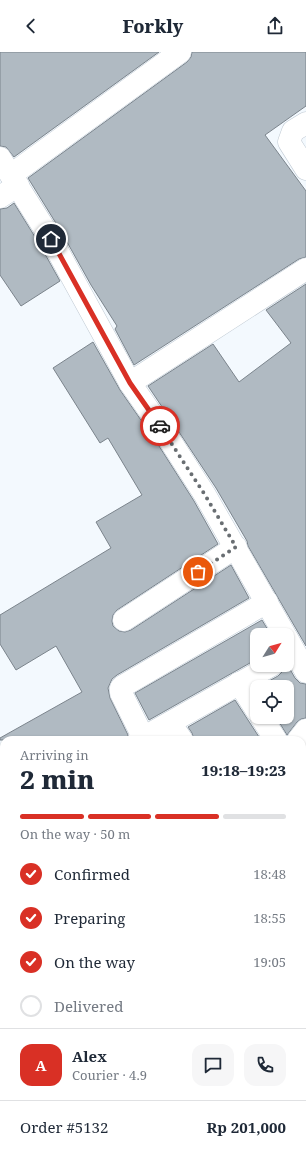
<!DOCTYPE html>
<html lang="en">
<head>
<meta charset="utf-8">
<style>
  :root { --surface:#fff; --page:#f6f6f7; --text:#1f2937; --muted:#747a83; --line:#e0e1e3; --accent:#d93025 }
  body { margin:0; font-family:"Noto Serif",serif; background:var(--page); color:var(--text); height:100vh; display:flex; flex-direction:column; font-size:15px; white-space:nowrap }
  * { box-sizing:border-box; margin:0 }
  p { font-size:13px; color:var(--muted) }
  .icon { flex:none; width:22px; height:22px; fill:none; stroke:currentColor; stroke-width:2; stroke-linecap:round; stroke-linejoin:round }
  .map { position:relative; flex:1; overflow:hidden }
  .side { position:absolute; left:0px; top:684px; width:306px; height:424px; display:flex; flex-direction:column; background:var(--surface); border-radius:12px 12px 0 0; box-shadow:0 1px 3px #0004 }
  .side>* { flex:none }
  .needle { width:26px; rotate:53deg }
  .fabs { position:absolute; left:250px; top:576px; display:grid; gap:8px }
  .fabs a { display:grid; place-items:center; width:44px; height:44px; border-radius:8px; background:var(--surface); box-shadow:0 1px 3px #0004; font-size:20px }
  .pin { position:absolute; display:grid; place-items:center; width:34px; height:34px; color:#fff; margin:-17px; border:2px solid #fff; border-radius:50%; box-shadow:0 1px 4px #0007 }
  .courier { position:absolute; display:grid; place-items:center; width:40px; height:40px; margin:-20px; border:3px solid #d93025; border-radius:50%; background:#fff; color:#222; box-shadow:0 1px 5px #0007 }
  .summary em { font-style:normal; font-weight:800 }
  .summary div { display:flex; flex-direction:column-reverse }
  .summary { display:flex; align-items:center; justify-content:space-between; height:68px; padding:0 20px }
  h1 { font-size:26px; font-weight:800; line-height:30px }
  .bar { display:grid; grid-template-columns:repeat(4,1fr); gap:6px 4px; align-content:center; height:48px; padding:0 20px }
  .bar i { height:5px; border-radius:3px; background:var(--line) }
  .bar .selected { background:var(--accent) }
  .bar p { grid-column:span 4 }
  .line { display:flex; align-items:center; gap:10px; padding:0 20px; border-top:1px solid var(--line) }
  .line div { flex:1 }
  .round { display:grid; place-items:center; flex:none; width:42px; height:42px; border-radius:12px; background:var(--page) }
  ol { padding:0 20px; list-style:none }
  li { display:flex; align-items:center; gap:12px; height:44px }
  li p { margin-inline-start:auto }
  li .icon { padding:4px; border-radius:50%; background:var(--accent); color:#fff; stroke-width:4 }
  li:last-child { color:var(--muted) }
  li i { width:22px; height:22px; border:2px solid var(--line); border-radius:50% }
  header { display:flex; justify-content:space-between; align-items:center; height:52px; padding:0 20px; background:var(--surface); font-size:18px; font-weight:800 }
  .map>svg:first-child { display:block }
</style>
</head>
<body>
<header><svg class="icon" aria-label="back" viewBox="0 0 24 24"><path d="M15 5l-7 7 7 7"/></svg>Forkly<svg class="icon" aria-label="share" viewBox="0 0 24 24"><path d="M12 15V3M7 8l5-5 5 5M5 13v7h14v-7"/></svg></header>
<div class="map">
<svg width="306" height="1108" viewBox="0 0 306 1108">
  <rect width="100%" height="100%" fill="#f3f9fe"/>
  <g fill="#b0bac2" stroke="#7b848c">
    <path d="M 0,0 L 159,0 L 14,105 L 6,95 L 0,94 Z"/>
    <path d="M 192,0 L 306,0 L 306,54 L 265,83 L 306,139 L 306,205 L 299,207 L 134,313 L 115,277 L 117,274 L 91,233 L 62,181 L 28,126 L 187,10 L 191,5 Z"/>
    <path d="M 14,151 L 40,193 L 60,229 L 21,254 L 0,223 L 0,157 L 7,156 Z"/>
    <path d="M 306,232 L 306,594 L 248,494 L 247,489 L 216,436 L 179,380 L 148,334 L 213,292 L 239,330 L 291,291 L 266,258 Z"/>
    <path d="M 93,290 L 120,338 L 159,394 L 194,449 L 218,492 L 117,558 L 113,563 L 112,569 L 113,574 L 119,579 L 125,580 L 131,578 L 231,513 L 249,546 L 117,623 L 112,627 L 108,636 L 110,646 L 128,683 L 127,688 L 0,688 L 0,686 L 82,640 L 56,594 L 16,618 L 0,592 L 0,563 L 111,496 L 96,470 L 142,443 L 108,386 L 100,391 L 53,316 Z"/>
    <path d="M 262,568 L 271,583 L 257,583 L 257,607 L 149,668 L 135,641 Z"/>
    <path d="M 287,612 L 295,626 L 300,631 L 306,632 L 306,666 L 301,667 L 297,670 L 287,683 L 276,665 L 287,665 L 287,635 L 258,635 L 278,624 L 283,619 L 284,613 L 287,613 Z"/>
    <path d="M 235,648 L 261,688 L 194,688 L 192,681 L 188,675 Z"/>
    <path d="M 306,697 L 306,727 L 302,721 L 302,700 Z"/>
  </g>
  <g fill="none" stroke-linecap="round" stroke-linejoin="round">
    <defs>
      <g id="street">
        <path d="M 306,71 L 293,79 L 289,90 L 306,117"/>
        <path d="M 0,106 L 51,187 L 130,331 L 169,387 L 205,443 L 285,583"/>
        <path d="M 11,123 L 180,0"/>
        <path d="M 0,145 L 18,133"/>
        <path d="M 130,331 L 306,217"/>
        <path d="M 124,568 L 236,495"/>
        <path d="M 287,586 L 306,620"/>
        <path d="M 239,631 L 257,659"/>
        <path d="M 261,665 L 276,688"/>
        <path d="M 170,671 L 182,688"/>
        <path d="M 143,685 L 121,641 L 121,636 L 123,634 L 267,550"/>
        <path d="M 139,688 L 272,613"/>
        <path d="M 298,688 L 306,678"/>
        <path d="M 0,847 L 4,845"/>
        <path d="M 302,997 L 306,995"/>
        <path d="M 103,1104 L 104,1108"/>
        <path d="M 226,1104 L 227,1108"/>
      </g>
    </defs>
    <use href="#street" stroke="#c0cad3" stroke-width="23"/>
    <use href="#street" stroke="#fff" stroke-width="22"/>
  </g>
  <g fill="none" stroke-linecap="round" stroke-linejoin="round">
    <path stroke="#696e72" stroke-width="4" stroke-dasharray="0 7.2" d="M 160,374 L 205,443 L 236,495 L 198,520"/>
    <path stroke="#d93025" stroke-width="5" d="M 51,187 L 130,331 L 160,374"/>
  </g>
</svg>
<div class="fabs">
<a><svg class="needle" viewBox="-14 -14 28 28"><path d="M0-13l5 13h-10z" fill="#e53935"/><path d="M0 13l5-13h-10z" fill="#747a83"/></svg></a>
<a><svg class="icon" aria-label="locate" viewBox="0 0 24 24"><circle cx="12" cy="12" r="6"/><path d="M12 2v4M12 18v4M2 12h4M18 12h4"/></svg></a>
</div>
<div class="pin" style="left:198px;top:520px;background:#ea580c"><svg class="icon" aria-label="bag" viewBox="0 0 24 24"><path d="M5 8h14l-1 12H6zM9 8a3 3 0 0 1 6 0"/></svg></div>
<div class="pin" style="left:51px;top:187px;background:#1f2937"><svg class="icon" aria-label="home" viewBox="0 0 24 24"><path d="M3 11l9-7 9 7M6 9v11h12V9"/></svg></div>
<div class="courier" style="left:160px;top:374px"><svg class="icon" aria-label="car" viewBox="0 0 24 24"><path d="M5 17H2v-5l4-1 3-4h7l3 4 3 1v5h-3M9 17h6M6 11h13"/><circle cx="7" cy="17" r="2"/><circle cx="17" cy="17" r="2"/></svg></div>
<section class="side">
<div class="summary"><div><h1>2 min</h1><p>Arriving in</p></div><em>19:18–19:23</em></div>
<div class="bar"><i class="selected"></i><i class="selected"></i><i class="selected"></i><i></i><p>On the way · 50 m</p></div>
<ol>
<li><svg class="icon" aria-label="check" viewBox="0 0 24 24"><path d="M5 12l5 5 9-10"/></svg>Confirmed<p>18:48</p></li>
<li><svg class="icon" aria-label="check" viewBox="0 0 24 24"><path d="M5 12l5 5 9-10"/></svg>Preparing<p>18:55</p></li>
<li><svg class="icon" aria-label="check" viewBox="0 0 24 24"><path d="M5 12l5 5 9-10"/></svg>On the way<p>19:05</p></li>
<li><i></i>Delivered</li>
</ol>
<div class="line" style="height:72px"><b class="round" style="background:var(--accent);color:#fff">A</b><div><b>Alex</b><p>Courier · 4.9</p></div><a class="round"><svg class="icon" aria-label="chat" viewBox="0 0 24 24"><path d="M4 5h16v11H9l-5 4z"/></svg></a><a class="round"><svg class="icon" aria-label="phone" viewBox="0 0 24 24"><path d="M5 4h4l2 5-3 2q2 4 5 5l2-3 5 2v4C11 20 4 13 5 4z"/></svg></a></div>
<div class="line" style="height:52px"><div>Order #5132</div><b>Rp 201,000</b></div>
</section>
</div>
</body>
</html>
